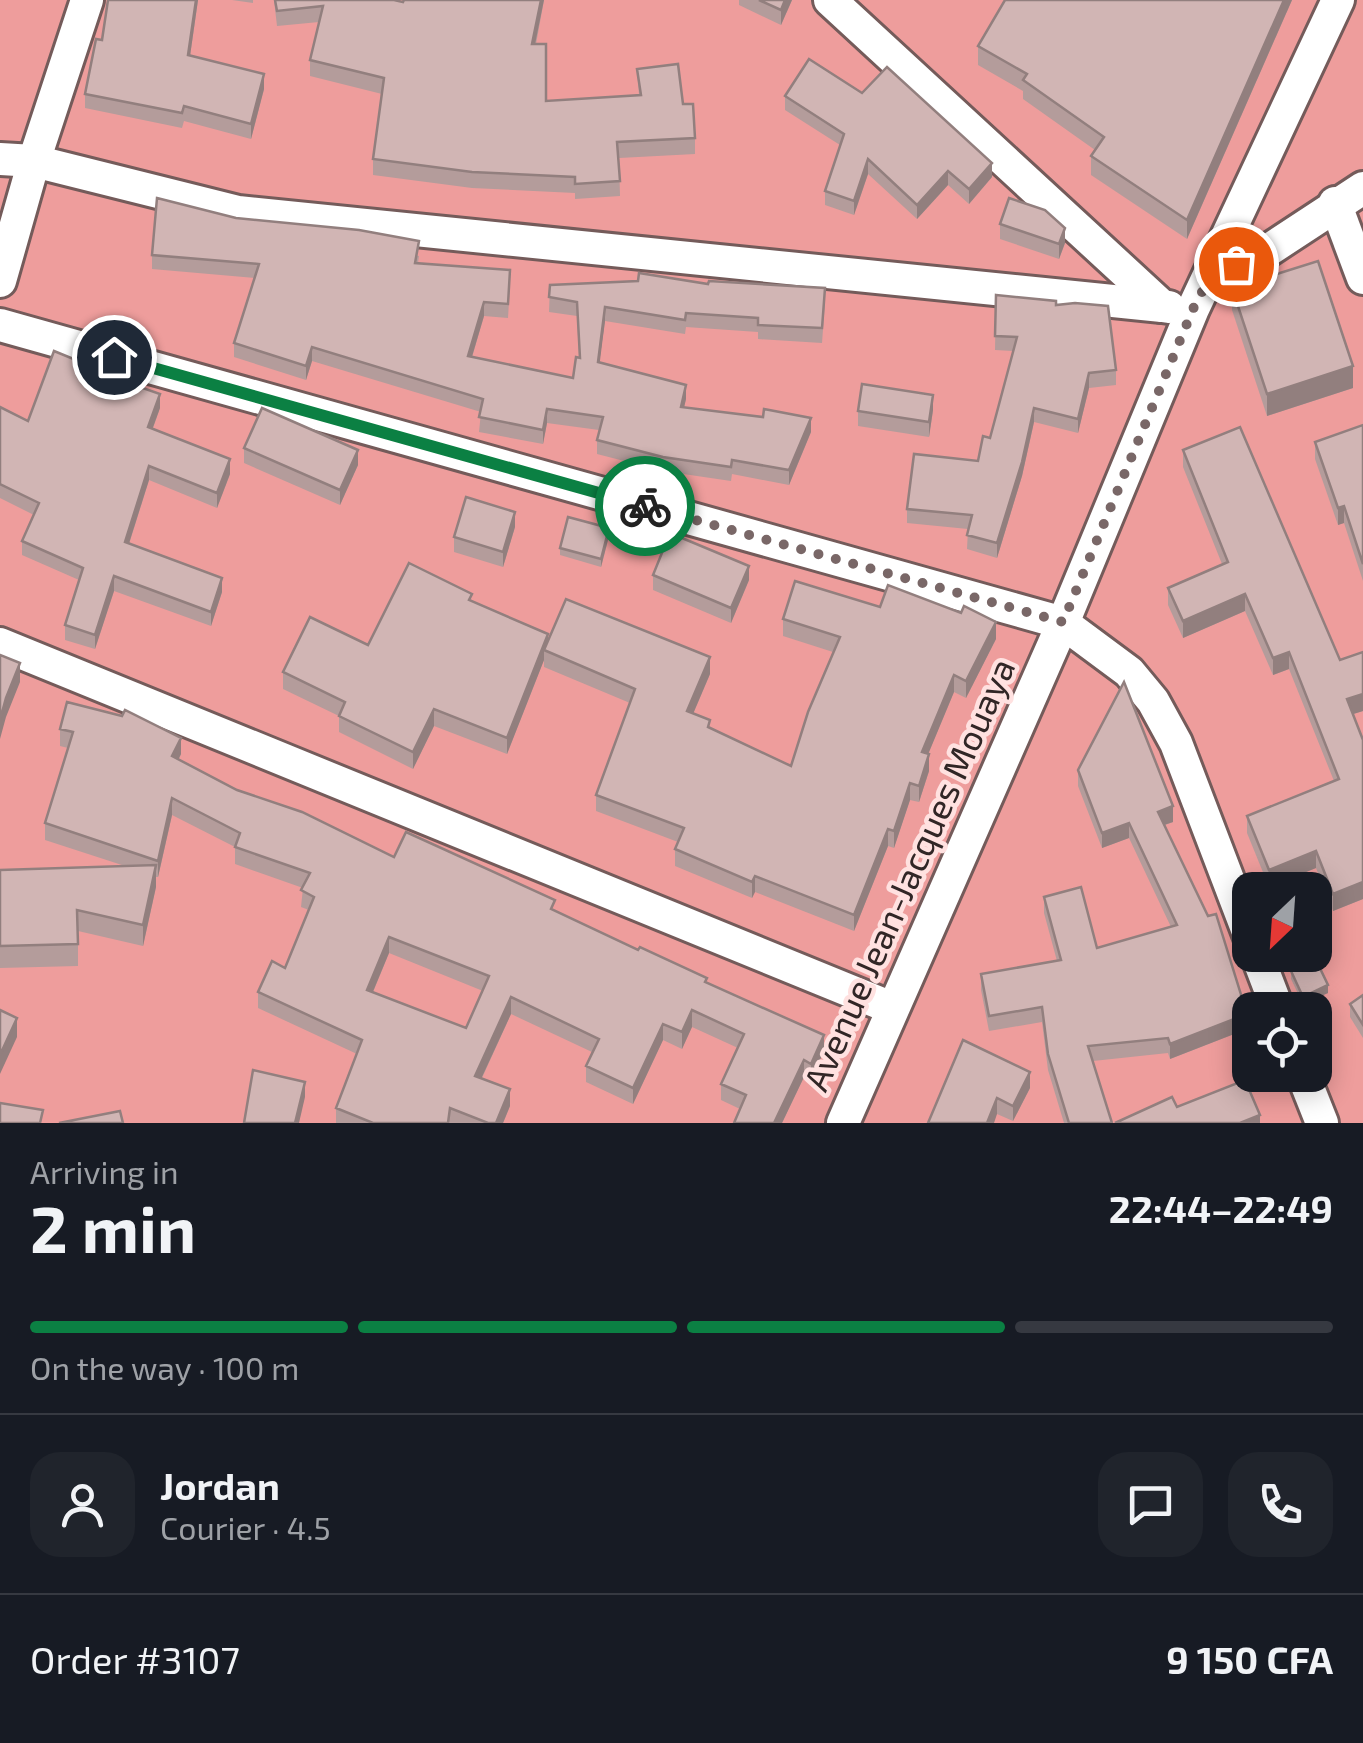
<!DOCTYPE html>
<html lang="en">
<head>
<meta charset="utf-8">
<style>
  :root { --surface:#171b24; --page:#20242c; --text:#f1f3f6; --muted:#9ea1a6; --line:#363941; --accent:#0b8043 }
  body { margin:0; font-family:"Exo 2",sans-serif; background:var(--page); color:var(--text); height:100vh; display:flex; flex-direction:column; font-size:38px; white-space:nowrap }
  * { box-sizing:border-box; margin:0 }
  p { font-size:32px; color:var(--muted) }
  .icon { flex:none; width:55px; height:55px; fill:none; stroke:currentColor; stroke-width:2; stroke-linecap:round; stroke-linejoin:round }
  .map { position:relative; height:1123px; overflow:hidden }
  .drawer { display:flex; flex-direction:column; background:var(--surface); flex:1 }
  .drawer>* { flex:none }
  .needle { width:65px; rotate:205deg }
  .fabs { position:absolute; left:1232px; top:872px; display:grid; gap:20px }
  .fabs a { display:grid; place-items:center; width:100px; height:100px; border-radius:20px; background:var(--surface); box-shadow:0 5px 25px #0003; font-size:50px }
  .pin { position:absolute; display:grid; place-items:center; width:85px; height:85px; color:#fff; margin:-42px; border:5px solid #fff; border-radius:50%; box-shadow:0 2px 10px #0007 }
  .courier { position:absolute; display:grid; place-items:center; width:100px; height:100px; margin:-50px; border:8px solid #0b8043; border-radius:50%; background:#fff; color:#222; box-shadow:0 2px 12px #0007 }
  .head em { font-style:normal; font-weight:700 }
  .head div { display:flex; flex-direction:column-reverse }
  .head { display:flex; align-items:center; justify-content:space-between; height:170px; padding:0 30px }
  h1 { font-size:65px; font-weight:700; line-height:75px }
  .bar { display:grid; grid-template-columns:repeat(4,1fr); gap:15px 10px; align-content:center; height:120px; padding:0 30px }
  .bar i { height:12px; border-radius:8px; background:var(--line) }
  .bar .active { background:var(--accent) }
  .bar p { grid-column:span 4 }
  .line { display:flex; align-items:center; gap:25px; padding:0 30px; border-top:2px solid var(--line) }
  .line div { flex:1 }
  .round { display:grid; place-items:center; flex:none; width:105px; height:105px; border-radius:30px; background:var(--page) }
  .map>svg:first-child { display:block }
</style>
</head>
<body>
<div class="map">
<svg width="1363" height="1123" viewBox="0 0 1363 1123">
  <rect width="100%" height="100%" fill="#ffe1e0"/>
  <path fill="#ee9d9c" fill-rule="evenodd" d="M 0,0 L 1363,0 L 1363,1123 L 0,1123 ZM 1250,890 L 1315,890 L 1315,955 L 1250,955 ZM 1250,1010 L 1315,1010 L 1315,1075 L 1250,1075 Z"/>
  <g fill="none" stroke-linecap="round" stroke-linejoin="round">
    <defs>
      <g id="street">
        <path d="M 830,0 L 1162,306 L 1169,307"/>
        <path d="M 0,159 L 34,161 L 238,212 L 1162,306"/>
        <path d="M 1335,203 L 1363,278"/>
        <path d="M 1212,273 L 1261,255 L 1363,188"/>
        <path d="M 0,281 L 34,161 L 87,0"/>
        <path d="M 0,325 L 1063,623 L 1129,672 L 1153,701 L 1176,743 L 1250,937"/>
        <path d="M 0,644 L 892,1008"/>
        <path d="M 1257,955 L 1278,1010"/>
        <path d="M 1303,1075 L 1322,1123"/>
        <path d="M 843,1123 L 1063,623 L 1193,309 L 1338,0"/>
      </g>
    </defs>
    <use href="#street" stroke="#745b5a" stroke-width="38"/>
    <use href="#street" stroke="#fff" stroke-width="32"/>
  </g>
  <g fill="#b49c9b" fill-rule="evenodd">
    <path d="M 108,0 L 198,0 L 190,56 L 264,89 L 251,139 L 184,121 L 182,128 L 85,108 L 85,94 L 102,40 Z"/>
    <path d="M 232,0 L 253,0 L 253,3 Z"/>
    <path d="M 274,0 L 394,0 L 403,2 L 404,0 L 544,0 L 536,44 L 546,101 L 639,95 L 637,69 L 683,104 L 695,138 L 695,154 L 619,158 L 620,196 L 575,199 L 575,193 L 472,188 L 373,175 L 373,159 L 382,94 L 310,76 L 310,60 L 319,22 L 277,26 Z"/>
    <path d="M 739,0 L 792,0 L 781,25 L 739,5 Z"/>
    <path d="M 1005,0 L 1292,0 L 1187,239 L 1091,175 L 1091,156 L 1095,150 L 1023,99 L 1023,91 L 978,65 L 978,46 Z"/>
    <path d="M 785,96 L 992,177 L 969,204 L 948,185 L 917,219 L 868,174 L 854,215 L 825,205 L 825,191 L 840,145 L 785,110 Z"/>
    <path d="M 236,218 L 419,256 L 418,263 L 510,284 L 508,318 L 484,316 L 472,357 L 573,378 L 579,357 L 577,316 L 549,312 L 550,285 L 825,302 L 822,343 L 758,339 L 758,332 L 686,327 L 685,334 L 605,321 L 599,363 L 686,399 L 684,407 L 811,432 L 789,485 L 732,474 L 731,481 L 663,471 L 597,454 L 597,440 L 599,430 L 547,423 L 543,444 L 479,432 L 481,412 L 312,361 L 306,380 L 234,357 L 234,343 L 255,278 L 152,269 L 152,255 Z"/>
    <path d="M 1000,224 L 1065,243 L 1059,259 L 1000,239 Z"/>
    <path d="M 1232,288 L 1353,388 L 1267,416 L 1232,310 Z"/>
    <path d="M 996,295 L 1056,305 L 1116,370 L 1116,385 L 1089,388 L 1078,433 L 1034,422 L 1022,476 L 997,558 L 967,549 L 968,529 L 907,523 L 907,509 L 978,461 L 990,438 L 1013,351 L 995,350 Z"/>
    <path d="M 81,367 L 160,408 L 153,428 L 230,474 L 217,508 L 149,480 L 129,544 L 222,592 L 211,626 L 114,591 L 95,649 L 65,640 L 65,625 L 79,580 L 22,555 L 22,541 L 34,515 L 0,498 L 0,407 L 28,421 Z"/>
    <path d="M 933,410 L 929,437 L 858,426 L 858,411 Z"/>
    <path d="M 1363,425 L 1363,581 L 1344,523 L 1338,525 L 1315,459 L 1315,442 Z"/>
    <path d="M 244,448 L 358,465 L 340,505 L 244,463 Z"/>
    <path d="M 1183,450 L 1340,660 L 1363,652 L 1363,711 L 1353,714 L 1363,740 L 1363,899 L 1333,911 L 1316,868 L 1269,887 L 1247,833 L 1247,816 L 1334,781 L 1289,669 L 1273,675 L 1245,611 L 1183,638 L 1168,605 L 1168,588 L 1222,564 L 1183,467 Z"/>
    <path d="M 515,527 L 503,567 L 454,552 L 454,537 Z"/>
    <path d="M 609,536 L 601,567 L 560,555 L 560,548 Z"/>
    <path d="M 653,575 L 749,580 L 731,623 L 653,590 Z"/>
    <path d="M 472,601 L 548,641 L 710,674 L 693,714 L 710,728 L 791,766 L 833,652 L 783,636 L 783,619 L 880,607 L 996,639 L 966,698 L 954,692 L 928,754 L 929,771 L 919,802 L 910,800 L 894,848 L 888,846 L 854,931 L 755,892 L 752,898 L 675,866 L 675,849 L 678,842 L 596,811 L 596,795 L 630,703 L 544,667 L 544,660 L 507,754 L 434,726 L 413,769 L 339,732 L 339,716 L 283,689 L 283,672 L 368,645 Z"/>
    <path d="M 60,729 L 181,754 L 179,759 L 237,790 L 394,857 L 555,911 L 707,982 L 824,1051 L 811,1080 L 804,1077 L 782,1123 L 734,1123 L 740,1109 L 721,1100 L 721,1084 L 738,1048 L 692,1027 L 682,1049 L 663,1040 L 633,1104 L 586,1082 L 586,1066 L 592,1052 L 511,1014 L 482,1078 L 510,1106 L 503,1123 L 336,1123 L 336,1108 L 357,1054 L 258,1008 L 258,992 L 285,968 L 309,910 L 301,907 L 303,888 L 235,864 L 235,847 L 172,815 L 158,877 L 156,877 L 156,887 L 143,946 L 78,931 L 78,966 L 0,968 L 0,870 L 125,866 L 45,840 L 45,823 L 68,748 L 60,746 ZM 389,953 L 483,991 L 466,1028 L 373,992 Z"/>
    <path d="M 1078,770 L 1173,822 L 1165,825 L 1247,1029 L 1170,1059 L 1168,1053 L 1093,1061 L 1112,1123 L 1064,1123 L 1048,1070 L 1042,1022 L 989,1031 L 981,990 L 981,974 L 1057,961 L 1044,913 L 1044,897 L 1097,948 L 1171,927 L 1129,838 L 1102,848 L 1078,786 Z"/>
    <path d="M 1291,971 L 1328,993 L 1303,1004 L 1291,979 Z"/>
    <path d="M 1363,995 L 1363,1038 L 1350,1017 L 1350,1004 Z"/>
    <path d="M 1030,1088 L 1013,1121 L 997,1114 L 928,1123 Z"/>
  </g>
  <g fill="#927f7e">
    <path d="M 196,0 L 198,0 L 188,70 L 188,55 Z"/>
    <path d="M 541,0 L 544,0 L 532,59 L 532,44 Z"/>
    <path d="M 785,0 L 792,0 L 781,25 L 781,10 Z"/>
    <path d="M 1284,0 L 1292,0 L 1187,239 L 1187,220 Z"/>
    <path d="M 264,74 L 264,89 L 251,139 L 251,124 Z"/>
    <path d="M 868,159 L 868,174 L 854,215 L 854,201 Z"/>
    <path d="M 992,163 L 992,177 L 969,204 L 969,189 Z"/>
    <path d="M 948,171 L 948,185 L 917,219 L 917,205 Z"/>
    <path d="M 1065,228 L 1065,243 L 1059,259 L 1059,244 Z"/>
    <path d="M 484,302 L 484,316 L 468,370 L 468,356 Z"/>
    <path d="M 605,307 L 605,321 L 598,376 L 598,362 Z"/>
    <path d="M 312,347 L 312,361 L 306,380 L 306,366 Z"/>
    <path d="M 1353,366 L 1353,388 L 1267,416 L 1267,394 Z"/>
    <path d="M 1089,373 L 1089,388 L 1078,433 L 1078,419 Z"/>
    <path d="M 686,385 L 686,399 L 681,421 L 681,407 Z"/>
    <path d="M 160,394 L 160,408 L 148,441 L 148,427 Z"/>
    <path d="M 933,395 L 933,410 L 929,437 L 929,422 Z"/>
    <path d="M 1034,408 L 1034,422 L 1022,476 L 997,558 L 997,543 Z"/>
    <path d="M 547,409 L 547,423 L 543,444 L 543,430 Z"/>
    <path d="M 811,418 L 811,432 L 789,485 L 789,470 Z"/>
    <path d="M 358,450 L 358,465 L 340,505 L 340,490 Z"/>
    <path d="M 230,459 L 230,474 L 217,508 L 217,493 Z"/>
    <path d="M 149,466 L 149,480 L 125,556 L 125,542 Z"/>
    <path d="M 1344,506 L 1344,523 L 1338,525 L 1338,508 Z"/>
    <path d="M 515,512 L 515,527 L 503,567 L 503,552 Z"/>
    <path d="M 609,528 L 609,536 L 601,567 L 601,559 Z"/>
    <path d="M 749,566 L 749,580 L 731,623 L 731,608 Z"/>
    <path d="M 114,576 L 114,591 L 95,649 L 95,635 Z"/>
    <path d="M 222,578 L 222,592 L 211,626 L 211,612 Z"/>
    <path d="M 1245,594 L 1245,611 L 1183,638 L 1183,621 Z"/>
    <path d="M 996,622 L 996,639 L 966,698 L 966,681 Z"/>
    <path d="M 548,634 L 548,651 L 544,650 L 544,660 L 507,754 L 507,738 Z"/>
    <path d="M 1289,652 L 1289,669 L 1273,675 L 1273,658 Z"/>
    <path d="M 710,657 L 710,674 L 687,728 L 687,711 Z"/>
    <path d="M 20,663 L 20,682 L 6,717 L 0,739 L 0,720 L 6,698 Z"/>
    <path d="M 954,675 L 954,692 L 922,769 L 922,752 Z"/>
    <path d="M 1363,694 L 1363,711 L 1347,716 L 1347,699 Z"/>
    <path d="M 434,709 L 434,726 L 413,769 L 413,752 Z"/>
    <path d="M 181,738 L 181,754 L 172,772 L 172,756 Z"/>
    <path d="M 929,754 L 929,771 L 919,802 L 919,786 Z"/>
    <path d="M 910,783 L 910,800 L 894,848 L 894,831 Z"/>
    <path d="M 172,798 L 172,815 L 158,877 L 158,861 Z"/>
    <path d="M 1173,806 L 1173,822 L 1158,827 L 1158,812 Z"/>
    <path d="M 1129,823 L 1129,838 L 1102,848 L 1102,833 Z"/>
    <path d="M 888,829 L 888,846 L 854,931 L 854,915 Z"/>
    <path d="M 1316,851 L 1316,868 L 1269,887 L 1269,870 Z"/>
    <path d="M 156,865 L 156,887 L 143,946 L 143,925 Z"/>
    <path d="M 755,876 L 755,892 L 752,898 L 752,882 Z"/>
    <path d="M 1363,882 L 1363,899 L 1333,911 L 1333,894 Z"/>
    <path d="M 389,937 L 389,953 L 367,1006 L 367,990 Z"/>
    <path d="M 1328,985 L 1328,993 L 1303,1004 L 1303,997 Z"/>
    <path d="M 511,997 L 511,1014 L 475,1092 L 475,1076 Z"/>
    <path d="M 692,1010 L 692,1027 L 682,1049 L 682,1032 Z"/>
    <path d="M 1247,1014 L 1247,1029 L 1170,1059 L 1170,1044 Z"/>
    <path d="M 17,1018 L 17,1037 L 0,1074 L 0,1055 Z"/>
    <path d="M 663,1024 L 663,1040 L 633,1104 L 633,1088 Z"/>
    <path d="M 824,1035 L 824,1051 L 811,1080 L 811,1064 Z"/>
    <path d="M 804,1060 L 804,1077 L 782,1123 L 774,1123 Z"/>
    <path d="M 1030,1072 L 1030,1088 L 1013,1121 L 1013,1106 Z"/>
    <path d="M 305,1082 L 305,1097 L 299,1123 L 295,1123 Z"/>
    <path d="M 510,1089 L 510,1106 L 503,1123 L 496,1123 Z"/>
    <path d="M 997,1098 L 997,1114 L 994,1123 L 987,1123 Z"/>
    <path d="M 1260,1115 L 1260,1123 L 1240,1123 Z"/>
  </g>
  <g fill="#d1b5b4" stroke="#927f7e" stroke-width="2.5" fill-rule="evenodd">
    <path d="M 108,0 L 196,0 L 188,55 L 264,74 L 251,124 L 184,106 L 182,113 L 85,94 L 96,39 L 102,40 Z"/>
    <path d="M 275,0 L 394,0 L 403,2 L 404,0 L 541,0 L 532,44 L 546,44 L 546,101 L 641,95 L 637,69 L 678,64 L 683,104 L 693,104 L 695,138 L 617,142 L 620,181 L 575,184 L 575,177 L 472,172 L 373,159 L 384,78 L 310,60 L 323,6 L 277,11 Z"/>
    <path d="M 759,0 L 785,0 L 781,10 Z"/>
    <path d="M 1005,0 L 1284,0 L 1187,220 L 1091,156 L 1104,137 L 1023,80 L 1027,74 L 978,46 Z"/>
    <path d="M 809,59 L 862,93 L 887,67 L 992,163 L 969,189 L 948,171 L 917,205 L 868,159 L 854,201 L 825,191 L 844,134 L 785,96 Z"/>
    <path d="M 157,198 L 236,218 L 359,230 L 419,241 L 415,263 L 510,270 L 508,304 L 484,302 L 468,356 L 573,378 L 576,357 L 580,358 L 577,302 L 549,297 L 550,285 L 638,281 L 639,273 L 708,284 L 709,281 L 825,288 L 822,328 L 758,325 L 758,318 L 686,313 L 685,320 L 605,307 L 598,362 L 686,385 L 681,407 L 763,417 L 764,409 L 811,418 L 789,470 L 732,460 L 731,467 L 663,457 L 597,440 L 603,417 L 547,409 L 543,430 L 479,417 L 483,399 L 312,347 L 306,366 L 234,343 L 259,264 L 152,255 Z"/>
    <path d="M 1009,198 L 1045,210 L 1065,228 L 1059,244 L 1000,224 Z"/>
    <path d="M 1318,261 L 1353,366 L 1267,394 L 1232,288 Z"/>
    <path d="M 996,295 L 1056,301 L 1056,305 L 1075,303 L 1108,306 L 1116,370 L 1089,373 L 1078,419 L 1034,408 L 1022,462 L 997,543 L 967,535 L 972,515 L 907,509 L 914,454 L 978,461 L 983,436 L 990,438 L 1017,337 L 995,336 Z"/>
    <path d="M 54,351 L 81,362 L 80,366 L 160,394 L 148,427 L 230,459 L 217,493 L 149,466 L 125,542 L 222,578 L 211,612 L 114,576 L 95,635 L 65,625 L 83,568 L 22,541 L 39,503 L 0,484 L 0,407 L 28,421 Z"/>
    <path d="M 862,384 L 933,395 L 929,422 L 858,411 Z"/>
    <path d="M 262,408 L 358,450 L 340,490 L 244,448 Z"/>
    <path d="M 1363,425 L 1363,564 L 1344,506 L 1338,508 L 1315,442 Z"/>
    <path d="M 1240,427 L 1340,660 L 1363,652 L 1363,694 L 1347,699 L 1363,740 L 1363,882 L 1333,894 L 1316,851 L 1269,870 L 1247,816 L 1339,779 L 1289,652 L 1273,658 L 1245,594 L 1183,621 L 1168,588 L 1228,562 L 1183,450 Z"/>
    <path d="M 466,497 L 515,512 L 503,552 L 454,537 Z"/>
    <path d="M 568,517 L 609,528 L 601,559 L 560,548 Z"/>
    <path d="M 670,533 L 749,566 L 731,608 L 653,575 Z"/>
    <path d="M 409,563 L 472,594 L 469,600 L 548,634 L 507,738 L 434,709 L 413,752 L 339,716 L 345,702 L 283,672 L 310,617 L 368,645 Z"/>
    <path d="M 795,581 L 880,607 L 888,585 L 961,613 L 964,606 L 996,622 L 966,681 L 954,675 L 922,752 L 929,754 L 919,786 L 910,783 L 894,831 L 888,829 L 854,915 L 755,876 L 752,882 L 675,849 L 684,828 L 596,795 L 635,689 L 544,650 L 566,599 L 710,657 L 687,711 L 710,720 L 708,727 L 791,766 L 808,712 L 840,637 L 783,619 Z"/>
    <path d="M 0,655 L 20,663 L 6,698 L 0,720 Z"/>
    <path d="M 1124,682 L 1173,806 L 1158,812 L 1208,916 L 1216,914 L 1247,1014 L 1170,1044 L 1168,1038 L 1088,1046 L 1112,1123 L 1069,1123 L 1048,1054 L 1042,1007 L 989,1016 L 981,974 L 1061,960 L 1044,897 L 1081,887 L 1097,948 L 1177,925 L 1129,823 L 1102,833 L 1078,770 Z"/>
    <path d="M 67,702 L 122,716 L 125,710 L 181,738 L 172,756 L 237,790 L 302,812 L 394,857 L 406,832 L 555,900 L 551,909 L 638,950 L 640,947 L 707,978 L 705,982 L 824,1035 L 811,1064 L 804,1060 L 774,1123 L 734,1123 L 746,1095 L 721,1084 L 744,1034 L 692,1010 L 682,1032 L 663,1024 L 633,1088 L 586,1066 L 599,1039 L 511,997 L 475,1076 L 510,1089 L 496,1123 L 488,1123 L 450,1108 L 448,1123 L 373,1123 L 336,1108 L 362,1040 L 258,992 L 272,961 L 285,968 L 314,897 L 301,890 L 310,873 L 235,847 L 240,833 L 172,798 L 158,861 L 45,823 L 73,732 L 60,729 ZM 389,937 L 489,976 L 466,1028 L 367,990 Z"/>
    <path d="M 156,865 L 143,925 L 77,910 L 78,944 L 0,946 L 0,870 Z"/>
    <path d="M 1316,960 L 1328,985 L 1303,997 L 1291,971 Z"/>
    <path d="M 1363,995 L 1363,1025 L 1350,1004 Z"/>
    <path d="M 0,1010 L 17,1018 L 0,1055 Z"/>
    <path d="M 963,1040 L 1030,1072 L 1013,1106 L 997,1098 L 987,1123 L 928,1123 Z"/>
    <path d="M 253,1070 L 305,1082 L 295,1123 L 244,1123 Z"/>
    <path d="M 1245,1080 L 1260,1115 L 1240,1123 L 1115,1123 L 1172,1097 L 1177,1107 Z"/>
    <path d="M 0,1103 L 43,1110 L 40,1123 L 0,1123 Z"/>
    <path d="M 120,1111 L 123,1123 L 59,1123 Z"/>
  </g>
  <g fill="none" stroke-linecap="round" stroke-linejoin="round">
    <path stroke="#796767" stroke-width="10" stroke-dasharray="0 18" d="M 645,506 L 1063,622 L 1193,309 L 1212,273 L 1236,264"/>
    <path stroke="#0b8043" stroke-width="12" d="M 114,357 L 645,506"/>
  </g>
  <g text-anchor="middle" dominant-baseline="central" stroke-width="9" stroke-linejoin="round" paint-order="stroke">
    <g font-size="35" fill="#312626" stroke="#ffe1e0">
      <text transform="translate(908 874) rotate(-66)">Avenue Jean-Jacques Mouaya</text>
    </g>
  </g>
</svg>
<div class="fabs">
<a><svg class="needle" viewBox="-14 -14 28 28"><path d="M0-13l5 13h-10z" fill="#e53935"/><path d="M0 13l5-13h-10z" fill="#9ea1a6"/></svg></a>
<a><svg class="icon" aria-label="locate" viewBox="0 0 24 24"><circle cx="12" cy="12" r="6"/><path d="M12 2v4M12 18v4M2 12h4M18 12h4"/></svg></a>
</div>
<div class="pin" style="left:1236px;top:264px;background:#ea580c"><svg class="icon" aria-label="bag" viewBox="0 0 24 24"><path d="M5 8h14l-1 12H6zM9 8a3 3 0 0 1 6 0"/></svg></div>
<div class="pin" style="left:114px;top:357px;background:#1f2937"><svg class="icon" aria-label="home" viewBox="0 0 24 24"><path d="M3 11l9-7 9 7M6 9v11h12V9"/></svg></div>
<div class="courier" style="left:645px;top:506px"><svg class="icon" aria-label="bike" viewBox="0 0 24 24"><circle cx="6" cy="16" r="4"/><circle cx="18" cy="16" r="4"/><path d="M6 16l4-8h5l3 8M10 8l3 8H6M13 5h3"/></svg></div>
</div>
<section class="drawer">
<div class="head"><div><h1>2 min</h1><p>Arriving in</p></div><em>22:44–22:49</em></div>
<div class="bar"><i class="active"></i><i class="active"></i><i class="active"></i><i></i><p>On the way · 100 m</p></div>
<div class="line" style="height:180px"><a class="round"><svg class="icon" aria-label="person" viewBox="0 0 24 24"><circle cx="12" cy="8" r="4"/><path d="M4 21q1-7 8-7t8 7"/></svg></a><div><b>Jordan</b><p>Courier · 4.5</p></div><a class="round"><svg class="icon" aria-label="chat" viewBox="0 0 24 24"><path d="M4 5h16v11H9l-5 4z"/></svg></a><a class="round"><svg class="icon" aria-label="phone" viewBox="0 0 24 24"><path d="M5 4h4l2 5-3 2q2 4 5 5l2-3 5 2v4C11 20 4 13 5 4z"/></svg></a></div>
<div class="line" style="height:130px"><div>Order #3107</div><b>9 150 CFA</b></div>
</section>
</body>
</html>
